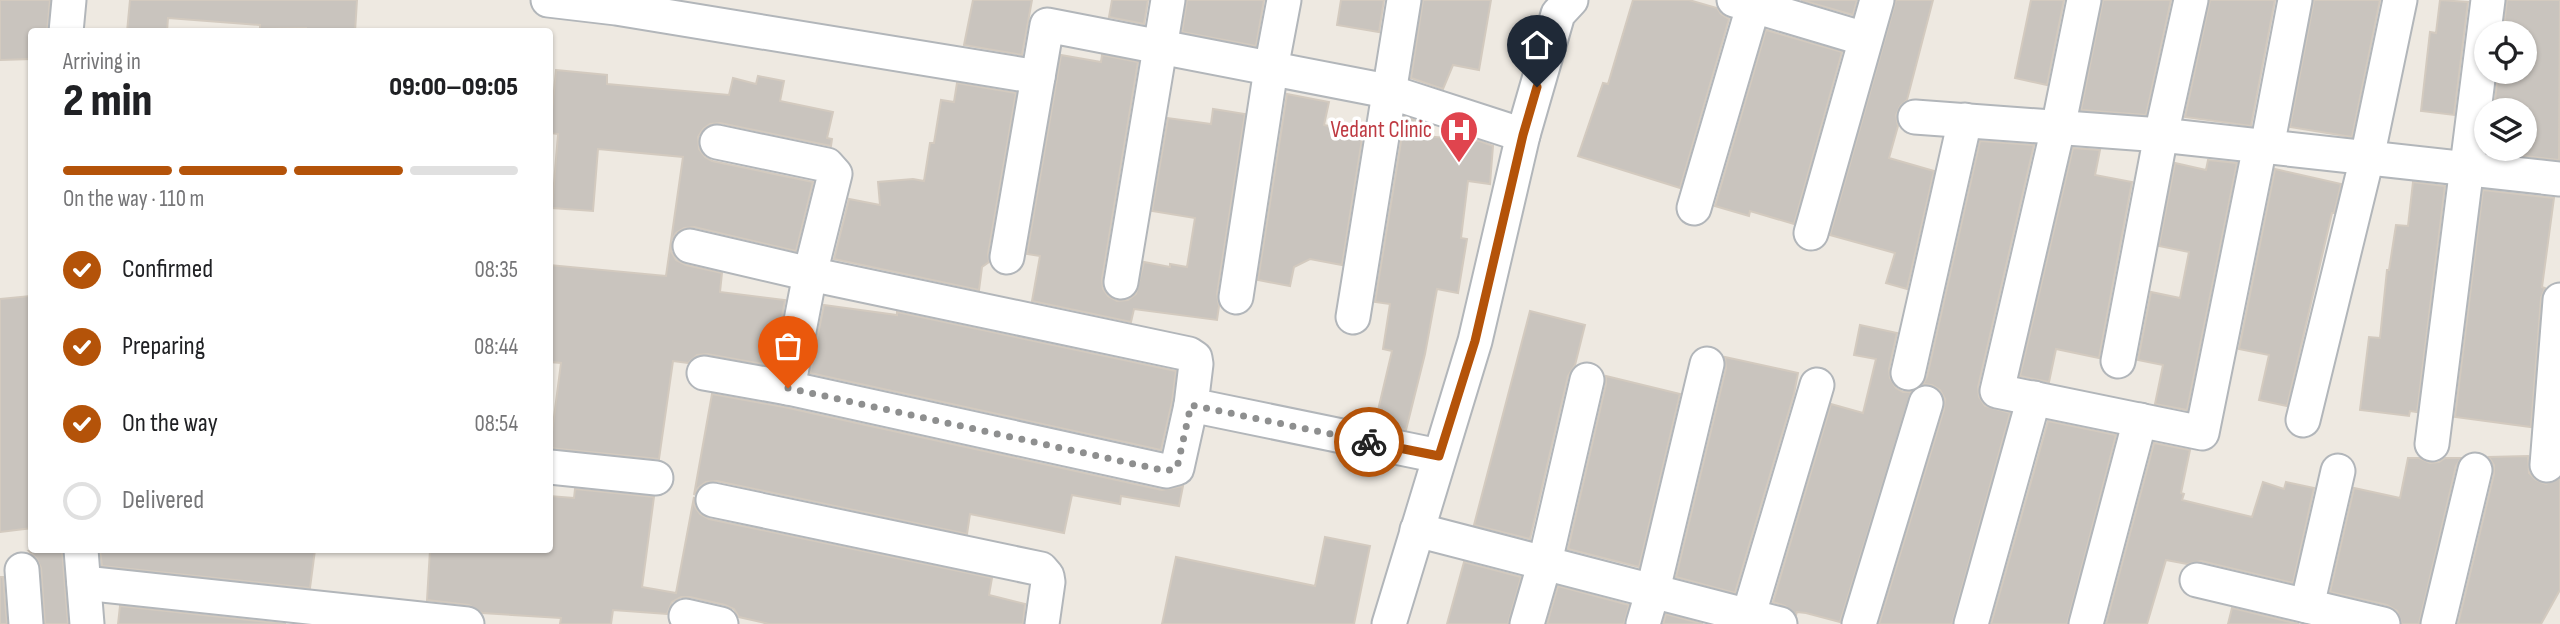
<!DOCTYPE html>
<html lang="en">
<head>
<meta charset="utf-8">
<style>
  :root { --surface:#fff; --page:#f6f6f6; --text:#202124; --muted:#757577; --line:#e0e0e0; --accent:#b45309 }
  body { margin:0; font-family:"Sofia Sans Condensed",sans-serif; background:var(--page); color:var(--text); height:100vh; display:flex; flex-direction:column; font-size:26px; white-space:nowrap }
  * { box-sizing:border-box; margin:0 }
  p { font-size:23px; color:var(--muted) }
  .icon { flex:none; width:38px; height:38px; fill:none; stroke:currentColor; stroke-width:2; stroke-linecap:round; stroke-linejoin:round }
  .map { position:relative; flex:1; overflow:hidden }
  .sheet { position:absolute; left:28px; top:28px; width:525px; height:525px; display:flex; flex-direction:column; background:var(--surface); border-radius:7px; box-shadow:0 2px 5px #0004 }
  .sheet>* { flex:none }
  .controls { position:absolute; left:2474px; top:21px; display:grid; gap:14px }
  .controls a { display:grid; place-items:center; width:63px; height:63px; border-radius:50%; background:var(--surface); box-shadow:0 2px 5px #0004; font-size:35px }
  .pin { position:absolute; display:grid; place-items:center; width:60px; height:60px; color:#fff; margin:-72px -30px; border-radius:50% 50% 50% 0; rotate:-45deg; box-shadow:0 0 7px #0007 }
  .pin .icon { rotate:45deg }
  .courier { position:absolute; display:grid; place-items:center; width:70px; height:70px; margin:-35px; border:5px solid #b45309; border-radius:50%; background:#fff; color:#222; box-shadow:0 2px 9px #0007 }
  .headline em { font-style:normal; font-weight:800 }
  .headline div { display:flex; flex-direction:column-reverse }
  .headline { display:flex; align-items:center; justify-content:space-between; height:119px; padding:0 35px }
  h1 { font-size:46px; font-weight:800; line-height:52px }
  .bar { display:grid; grid-template-columns:repeat(4,1fr); gap:10px 7px; align-content:center; height:84px; padding:0 35px }
  .bar i { height:9px; border-radius:5px; background:var(--line) }
  .bar .current { background:var(--accent) }
  .bar p { grid-column:span 4 }
  ol { padding:0 35px; list-style:none }
  li { display:flex; align-items:center; gap:21px; height:77px }
  li p { margin-inline-start:auto }
  li .icon { padding:7px; border-radius:50%; background:var(--accent); color:#fff; stroke-width:4 }
  li:last-child { color:var(--muted) }
  li i { width:38px; height:38px; border:4px solid var(--line); border-radius:50% }
  .map>svg:first-child { display:block }
</style>
</head>
<body>
<div class="map">
<svg width="2560" height="624" viewBox="0 0 2560 624">
  <rect width="100%" height="100%" fill="#eee9e1"/>
  <g fill="#c9c4be" stroke="#d3cabf" stroke-width="2">
    <path d="M 0,0 L 50,0 L 47,32 L 32,32 L 32,59 L 0,60 Z"/>
    <path d="M 130,0 L 357,0 L 355,32 L 306,31 L 306,28 L 260,29 L 260,25 L 168,18 L 167,32 L 127,32 Z"/>
    <path d="M 973,0 L 1032,0 L 1022,55 L 964,45 Z"/>
    <path d="M 1112,0 L 1148,0 L 1144,24 L 1109,17 Z"/>
    <path d="M 1187,0 L 1264,0 L 1256,46 L 1182,32 Z"/>
    <path d="M 1341,0 L 1384,0 L 1379,32 L 1337,25 Z"/>
    <path d="M 1423,0 L 1491,0 L 1479,70 L 1453,65 L 1443,89 L 1411,78 Z"/>
    <path d="M 1633,0 L 1689,0 L 1717,8 L 1721,14 L 1729,19 L 1680,188 L 1578,156 L 1603,83 L 1608,84 Z"/>
    <path d="M 1801,0 L 1857,0 L 1853,15 Z"/>
    <path d="M 1896,0 L 1933,0 L 1907,100 L 1900,106 L 1896,115 L 1898,126 L 1889,158 L 1934,171 L 1907,289 L 1886,283 L 1895,253 L 1830,235 Z"/>
    <path d="M 2031,0 L 2064,0 L 2047,85 L 2015,78 Z"/>
    <path d="M 2103,0 L 2171,0 L 2146,115 L 2081,110 Z"/>
    <path d="M 2210,0 L 2275,0 L 2251,126 L 2185,117 Z"/>
    <path d="M 2314,0 L 2380,0 L 2352,137 L 2290,127 Z"/>
    <path d="M 2440,0 L 2468,2 L 2454,115 L 2421,111 L 2430,32 L 2436,33 Z"/>
    <path d="M 2507,0 L 2560,0 L 2559,160 L 2488,152 L 2489,149 L 2525,149 L 2525,110 L 2494,110 L 2498,72 L 2525,72 L 2525,33 L 2503,33 Z"/>
    <path d="M 1766,30 L 1842,52 L 1794,224 L 1750,211 L 1749,216 L 1715,206 Z"/>
    <path d="M 1061,55 L 1101,62 L 1102,55 L 1138,62 L 1102,279 L 1103,289 L 1108,296 L 1117,301 L 1128,300 L 1136,294 L 1144,262 L 1170,267 L 1170,264 L 1187,267 L 1195,218 L 1152,211 L 1168,118 L 1211,124 L 1213,109 L 1245,114 L 1217,294 L 1219,306 L 1217,320 L 1134,309 L 1131,322 L 1032,301 L 1040,256 L 1027,254 Z"/>
    <path d="M 556,70 L 607,75 L 607,84 L 729,95 L 733,78 L 756,84 L 758,76 L 784,81 L 780,101 L 833,112 L 827,138 L 832,139 L 831,146 L 720,123 L 710,124 L 703,129 L 698,137 L 699,149 L 705,157 L 712,161 L 813,182 L 796,251 L 694,227 L 684,228 L 676,233 L 671,241 L 671,251 L 676,260 L 686,265 L 722,273 L 720,292 L 785,300 L 773,366 L 707,354 L 697,355 L 688,363 L 673,361 L 659,459 L 550,448 L 561,363 L 550,362 L 550,265 L 666,276 L 683,157 L 598,149 L 593,211 L 552,208 L 558,134 L 550,133 Z"/>
    <path d="M 957,83 L 1016,93 L 988,254 L 989,262 L 982,267 L 979,290 L 834,259 L 849,199 L 880,205 L 878,182 L 913,179 L 924,181 L 930,143 L 934,143 L 941,100 L 954,102 Z"/>
    <path d="M 1287,94 L 1329,102 L 1324,125 L 1363,133 L 1342,265 L 1310,259 L 1294,267 L 1290,286 L 1258,280 Z"/>
    <path d="M 1405,117 L 1429,125 L 1424,136 L 1480,141 L 1493,146 L 1490,184 L 1468,181 L 1461,238 L 1467,239 L 1458,293 L 1437,289 L 1425,354 L 1406,430 L 1375,423 L 1392,351 L 1383,349 L 1390,304 L 1375,302 Z"/>
    <path d="M 1980,141 L 2034,145 L 1978,387 L 1979,397 L 1985,406 L 2010,413 L 1952,624 L 1879,624 L 1944,409 L 1945,399 L 1940,390 L 1932,385 L 1923,384 L 1927,377 Z"/>
    <path d="M 2073,148 L 2100,150 L 2095,175 L 2132,182 L 2099,358 L 2056,349 L 2049,382 L 2020,376 Z"/>
    <path d="M 2208,160 L 2237,163 L 2187,410 L 2155,404 L 2163,365 L 2138,360 L 2151,292 L 2180,298 L 2189,252 L 2159,246 L 2175,163 L 2206,170 Z"/>
    <path d="M 2275,169 L 2341,184 L 2334,213 L 2332,213 L 2287,406 L 2259,400 L 2269,355 L 2239,349 Z"/>
    <path d="M 2413,182 L 2445,186 L 2417,412 L 2410,411 L 2409,416 L 2360,410 L 2369,337 L 2380,338 L 2387,270 L 2389,270 L 2396,225 L 2408,226 Z"/>
    <path d="M 2483,190 L 2554,198 L 2542,287 L 2545,288 L 2541,298 L 2531,427 L 2455,417 Z"/>
    <path d="M 30,296 L 32,528 L 0,532 L 0,299 Z"/>
    <path d="M 824,305 L 897,315 L 897,312 L 1176,371 L 1172,402 L 1161,450 L 810,373 Z"/>
    <path d="M 1530,311 L 1585,325 L 1575,365 L 1568,376 L 1530,539 L 1474,525 Z"/>
    <path d="M 1860,325 L 1897,333 L 1889,369 L 1890,378 L 1896,388 L 1903,392 L 1911,392 L 1840,622 L 1806,613 L 1797,612 L 1796,615 L 1785,606 L 1773,602 L 1831,404 L 1863,413 L 1876,359 L 1854,355 Z"/>
    <path d="M 1725,357 L 1798,373 L 1794,394 L 1735,593 L 1676,577 L 1726,368 Z"/>
    <path d="M 1606,376 L 1680,394 L 1639,567 L 1568,549 L 1606,384 Z"/>
    <path d="M 712,394 L 784,407 L 1162,490 L 1183,486 L 1179,506 L 1121,496 L 1120,504 L 1072,495 L 1064,533 L 970,514 L 967,534 L 717,481 L 706,482 L 698,488 L 694,495 Z"/>
    <path d="M 2048,421 L 2116,435 L 2067,624 L 1991,624 Z"/>
    <path d="M 2154,443 L 2190,450 L 2181,493 L 2184,494 L 2182,500 L 2252,517 L 2263,482 L 2284,489 L 2286,482 L 2314,488 L 2293,583 L 2201,561 L 2187,564 L 2166,560 L 2147,624 L 2106,624 Z"/>
    <path d="M 2528,456 L 2529,473 L 2536,480 L 2546,484 L 2560,478 L 2560,590 L 2541,624 L 2458,624 L 2494,474 L 2494,465 L 2489,457 Z"/>
    <path d="M 2408,458 L 2419,458 L 2430,463 L 2439,462 L 2445,458 L 2461,458 L 2456,466 L 2419,624 L 2402,624 L 2397,611 L 2387,605 L 2330,592 L 2354,488 L 2400,498 Z"/>
    <path d="M 575,489 L 654,497 L 642,587 L 676,593 L 694,497 L 695,507 L 700,514 L 709,519 L 992,578 L 989,595 L 1025,604 L 1023,624 L 769,624 L 739,617 L 734,609 L 725,605 L 690,597 L 681,597 L 672,602 L 667,614 L 613,610 L 611,624 L 560,624 L 561,618 L 482,613 L 469,605 L 427,600 L 430,550 L 550,550 L 550,496 L 574,498 Z"/>
    <path d="M 1325,537 L 1370,546 L 1354,624 L 1162,624 L 1176,557 L 1315,586 Z"/>
    <path d="M 62,550 L 68,624 L 45,624 L 41,568 L 37,559 L 29,551 Z"/>
    <path d="M 100,550 L 315,550 L 310,588 L 102,566 Z"/>
    <path d="M 1464,562 L 1521,577 L 1508,624 L 1447,624 Z"/>
    <path d="M 0,577 L 3,577 L 7,624 L 0,624 Z"/>
    <path d="M 1558,586 L 1629,605 L 1624,624 L 1547,624 Z"/>
    <path d="M 120,606 L 286,624 L 118,624 Z"/>
    <path d="M 2232,608 L 2299,624 L 2228,624 Z"/>
    <path d="M 1666,614 L 1703,624 L 1663,624 Z"/>
  </g>
  <g fill="none" stroke-linecap="round" stroke-linejoin="round">
    <defs>
      <g id="minor">
        <path d="M 548,0 L 616,8 L 1038,77"/>
        <path d="M 1734,0 L 1865,39"/>
        <path d="M 2084,0 L 2058,128 L 1997,391 L 2202,433 L 2260,146"/>
        <path d="M 66,32 L 69,0"/>
        <path d="M 1915,117 L 2161,135 L 2560,179"/>
        <path d="M 717,142 L 827,165 L 835,174 L 810,274 L 788,388"/>
        <path d="M 2267,147 L 2295,0"/>
        <path d="M 1694,208 L 1755,0"/>
        <path d="M 1811,233 L 1877,0"/>
        <path d="M 690,246 L 810,274 L 1189,354 L 1195,358 L 1196,364 L 1191,405 L 1439,456"/>
        <path d="M 1007,257 L 1047,25 L 1387,91 L 1523,135"/>
        <path d="M 1121,282 L 1168,0"/>
        <path d="M 1236,297 L 1271,69 L 1284,0"/>
        <path d="M 1353,317 L 1404,0"/>
        <path d="M 2118,361 L 2161,135 L 2191,0"/>
        <path d="M 704,373 L 788,388 L 1166,471 L 1177,468 L 1191,405"/>
        <path d="M 1908,373 L 1965,120"/>
        <path d="M 2303,420 L 2367,158 L 2400,0"/>
        <path d="M 2432,444 L 2488,0"/>
        <path d="M 2547,465 L 2560,300"/>
        <path d="M 550,467 L 656,478"/>
        <path d="M 713,500 L 1041,569 L 1047,576 L 1048,582 L 1042,624"/>
        <path d="M 1417,530 L 1780,624"/>
        <path d="M 81,550 L 87,624"/>
        <path d="M 22,570 L 26,624"/>
        <path d="M 2197,580 L 2383,624"/>
        <path d="M 84,583 L 467,624"/>
        <path d="M 2307,606 L 2338,471"/>
        <path d="M 686,616 L 721,624"/>
        <path d="M 1389,624 L 1475,341 L 1523,135 L 1558,14 L 1571,0"/>
        <path d="M 1527,624 L 1545,562 L 1587,380"/>
        <path d="M 1643,624 L 1653,590 L 1707,364"/>
        <path d="M 1746,624 L 1817,385"/>
        <path d="M 1859,624 L 1926,403"/>
        <path d="M 1971,624 L 2034,398"/>
        <path d="M 2086,624 L 2140,420"/>
        <path d="M 2438,624 L 2475,470"/>
      </g>
    </defs>
    <use href="#minor" stroke="#b2b6ba" stroke-width="37"/>
    <use href="#minor" stroke="#fff" stroke-width="33"/>
  </g>
  <g fill="none" stroke-linecap="round" stroke-linejoin="round">
    <path stroke="#8e8f8f" stroke-width="7" stroke-dasharray="0 12.6" d="M 788,388 L 1166,471 L 1177,468 L 1191,405 L 1369,442"/>
    <path stroke="#b45309" stroke-width="9" d="M 1369,442 L 1439,456 L 1475,341 L 1523,135 L 1537,87"/>
  </g>
  <defs>
    <symbol id="hospital-pin" viewBox="-11 -11 22 30"><path d="M0 17L-7.5 6A9.5 9.5 0 1 1 7.5 6Z" fill="#e0444e" stroke="#fff"/><path d="M-5-5h3v3.5h4V-5h3V5h-3V1.5h-4V5h-3Z" fill="#fff"/></symbol>
  </defs>
  <g fill-rule="evenodd">
    <use href="#hospital-pin" x="1437" y="108" width="44" height="60"/>
  </g>
  <g text-anchor="middle" dominant-baseline="central" stroke-width="7" stroke-linejoin="round" paint-order="stroke">
    <g font-size="23" fill="#be3a42" stroke="#fff" text-anchor="end">
      <text x="1432" y="130">Vedant Clinic</text>
    </g>
  </g>
</svg>
<div class="controls">
<a><svg class="icon" aria-label="locate" viewBox="0 0 24 24"><circle cx="12" cy="12" r="6"/><path d="M12 2v4M12 18v4M2 12h4M18 12h4"/></svg></a>
<a><svg class="icon" aria-label="layers" viewBox="0 0 24 24"><path d="M12 4l9 5-9 5-9-5zM3 14l9 5 9-5"/></svg></a>
</div>
<div class="pin" style="left:788px;top:388px;background:#ea580c"><svg class="icon" aria-label="bag" viewBox="0 0 24 24"><path d="M5 8h14l-1 12H6zM9 8a3 3 0 0 1 6 0"/></svg></div>
<div class="pin" style="left:1537px;top:87px;background:#1f2937"><svg class="icon" aria-label="home" viewBox="0 0 24 24"><path d="M3 11l9-7 9 7M6 9v11h12V9"/></svg></div>
<div class="courier" style="left:1369px;top:442px"><svg class="icon" aria-label="bike" viewBox="0 0 24 24"><circle cx="6" cy="16" r="4"/><circle cx="18" cy="16" r="4"/><path d="M6 16l4-8h5l3 8M10 8l3 8H6M13 5h3"/></svg></div>
<section class="sheet">
<div class="headline"><div><h1>2 min</h1><p>Arriving in</p></div><em>09:00–09:05</em></div>
<div class="bar"><i class="current"></i><i class="current"></i><i class="current"></i><i></i><p>On the way · 110 m</p></div>
<ol>
<li><svg class="icon" aria-label="check" viewBox="0 0 24 24"><path d="M5 12l5 5 9-10"/></svg>Confirmed<p>08:35</p></li>
<li><svg class="icon" aria-label="check" viewBox="0 0 24 24"><path d="M5 12l5 5 9-10"/></svg>Preparing<p>08:44</p></li>
<li><svg class="icon" aria-label="check" viewBox="0 0 24 24"><path d="M5 12l5 5 9-10"/></svg>On the way<p>08:54</p></li>
<li><i></i>Delivered</li>
</ol>
</section>
</div>
</body>
</html>
